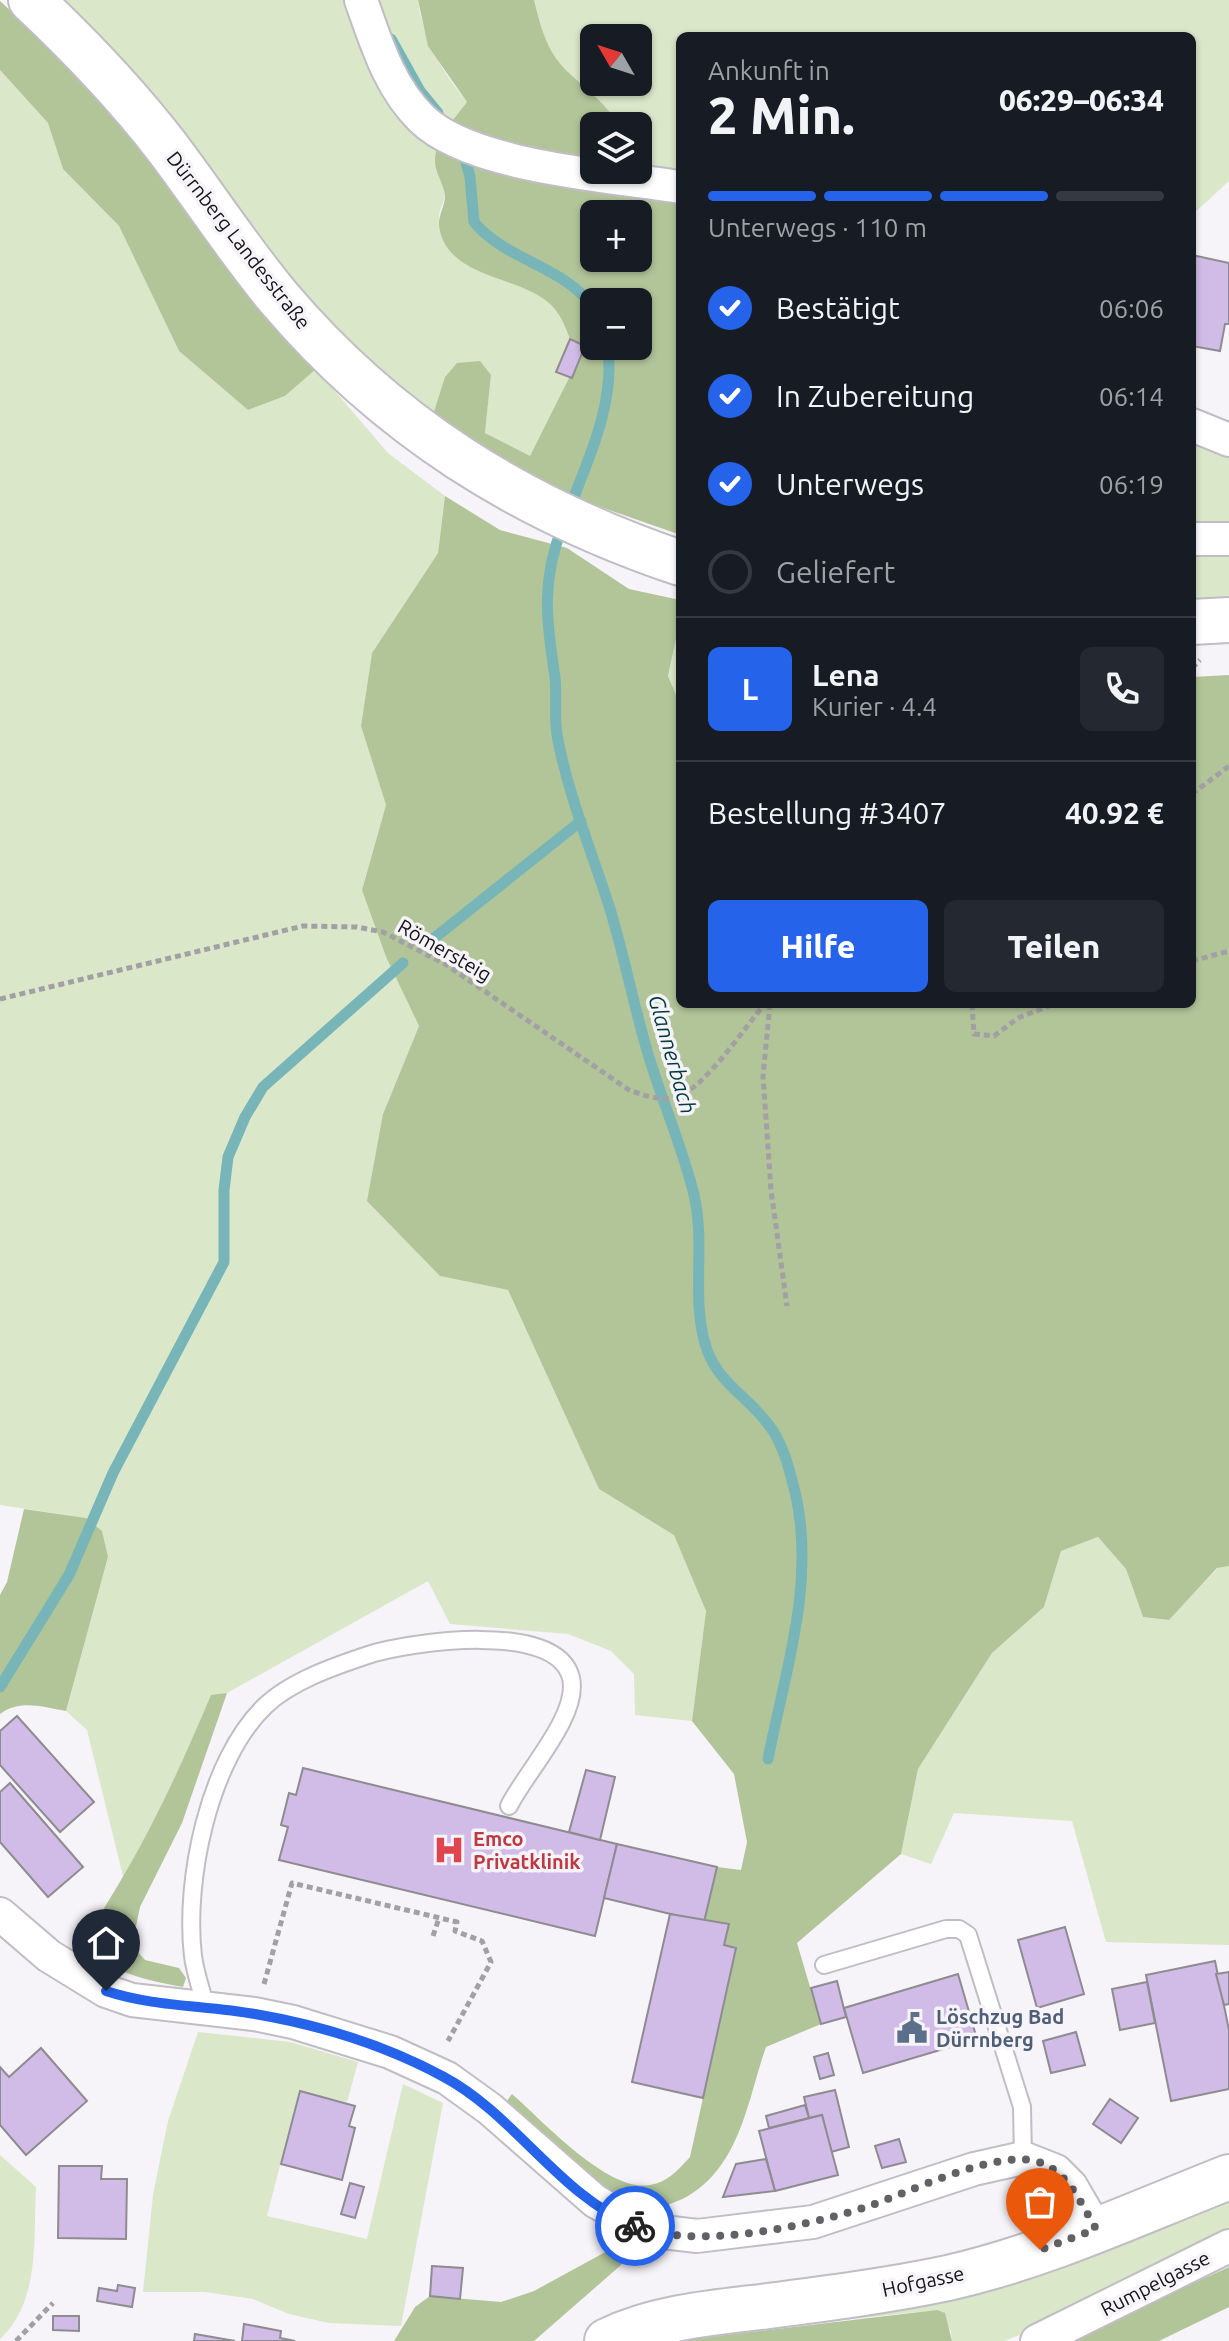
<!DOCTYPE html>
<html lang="de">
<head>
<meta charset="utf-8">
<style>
  :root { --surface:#171b24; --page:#242831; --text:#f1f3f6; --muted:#9ea1a6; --line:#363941; --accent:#2563eb }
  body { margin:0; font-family:Ubuntu,sans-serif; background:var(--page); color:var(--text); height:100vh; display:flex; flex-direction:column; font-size:30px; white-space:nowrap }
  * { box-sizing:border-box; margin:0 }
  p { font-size:26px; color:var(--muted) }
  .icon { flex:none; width:44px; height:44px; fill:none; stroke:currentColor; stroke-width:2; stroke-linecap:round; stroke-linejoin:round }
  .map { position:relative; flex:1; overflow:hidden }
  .side { position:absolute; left:676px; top:32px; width:520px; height:976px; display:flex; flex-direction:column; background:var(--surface); border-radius:12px; box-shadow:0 2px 6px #0004 }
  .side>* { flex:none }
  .needle { width:52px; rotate:309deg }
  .fabs { position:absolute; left:580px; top:24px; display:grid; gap:16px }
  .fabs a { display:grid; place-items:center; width:72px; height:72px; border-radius:12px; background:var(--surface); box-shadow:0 2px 6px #0004; font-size:40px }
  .pin { position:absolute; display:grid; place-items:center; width:68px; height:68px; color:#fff; margin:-82px -34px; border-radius:50% 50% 50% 0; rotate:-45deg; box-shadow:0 0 8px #0007 }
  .pin .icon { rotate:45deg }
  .courier { position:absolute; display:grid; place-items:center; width:80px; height:80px; margin:-40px; border:6px solid #2563eb; border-radius:50%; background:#fff; color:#222; box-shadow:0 2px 10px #0007 }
  .overview em { font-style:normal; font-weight:800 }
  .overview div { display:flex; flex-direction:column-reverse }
  .overview { display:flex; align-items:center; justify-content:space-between; height:136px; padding:0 32px }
  h1 { font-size:52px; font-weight:800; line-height:60px }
  .bar { display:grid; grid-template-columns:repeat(4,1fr); gap:12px 8px; align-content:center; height:96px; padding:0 32px }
  .bar i { height:10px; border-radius:6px; background:var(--line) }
  .bar .active { background:var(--accent) }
  .bar p { grid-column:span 4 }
  .line { display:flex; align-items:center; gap:20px; padding:0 32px; border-top:2px solid var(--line) }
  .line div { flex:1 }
  .round { display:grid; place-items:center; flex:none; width:84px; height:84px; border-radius:12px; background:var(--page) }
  ol { padding:0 32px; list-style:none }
  li { display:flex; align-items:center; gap:24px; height:88px }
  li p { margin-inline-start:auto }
  li .icon { padding:8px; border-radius:50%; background:var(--accent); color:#fff; stroke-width:4 }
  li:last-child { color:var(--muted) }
  li i { width:44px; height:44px; border:4px solid var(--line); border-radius:50% }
  .cta { display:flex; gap:16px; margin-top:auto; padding:16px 32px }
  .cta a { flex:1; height:92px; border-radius:12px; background:var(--accent); color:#fff; font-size:32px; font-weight:800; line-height:92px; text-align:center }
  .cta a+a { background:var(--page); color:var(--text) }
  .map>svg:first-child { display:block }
</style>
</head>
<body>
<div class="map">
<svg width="1229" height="2341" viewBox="0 0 1229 2341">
  <rect width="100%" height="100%" fill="#f6f3f9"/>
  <g fill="#dae7c9" fill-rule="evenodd">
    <path d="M 61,0 L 350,0 L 438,145 C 433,168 447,184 444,199 C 443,206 439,209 439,216 C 440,279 521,272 553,307 C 562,316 565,327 570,339 L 585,346 L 530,457 L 485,433 L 491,375 L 432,418 L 314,314 Z"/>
    <path d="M 367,0 L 418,0 C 422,38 443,73 467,102 L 451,124 L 426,112 Z"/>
    <path d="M 534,0 L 1229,0 L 1229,181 L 1192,215 L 1192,36 L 680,36 L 680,178 L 638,170 L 638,126 L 619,126 C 605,101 583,88 564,68 C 546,49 540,24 534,0 ZM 594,38 L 638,38 L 638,82 L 594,82 Z"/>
    <path d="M 0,70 L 48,123 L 63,169 L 119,226 L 179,351 L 248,410 L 285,396 L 316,369 L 388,453 L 445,496 L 438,553 L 372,653 L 361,726 L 386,805 L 362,890 L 386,957 L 419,1026 L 383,1114 L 440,1276 L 508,1290 L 599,1489 L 675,1535 L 706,1611 L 692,1721 L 635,1715 L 634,1674 L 611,1651 L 568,1634 L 450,1624 L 428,1581 L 227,1693 L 211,1696 L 168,1799 L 124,1880 L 87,1730 L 66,1711 L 108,1557 L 86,1518 L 0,1505 Z"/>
    <path d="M 1192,435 L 1229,450 L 1229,524 L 1192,521 Z"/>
    <path d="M 1229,553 L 1229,601 L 1192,605 L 1192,554 Z"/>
    <path d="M 676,638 L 680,638 L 680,704 L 668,676 Z"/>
    <path d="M 1098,1537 L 1126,1569 L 1143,1617 L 1168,1620 L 1218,1568 L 1229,1566 L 1229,1945 L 1106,1942 L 1072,1821 L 954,1813 L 931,1864 L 901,1854 L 918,1769 L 992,1653 L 1044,1607 L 1061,1551 Z"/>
    <path d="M 198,2032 L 290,2042 L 358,2062 L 347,2102 L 299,2091 L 267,2216 L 367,2239 L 403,2084 L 443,2103 L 401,2326 L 329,2323 L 289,2314 L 253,2299 L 205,2292 L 143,2292 L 153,2195 L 168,2121 Z"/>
    <path d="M 0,2155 L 36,2187 C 33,2240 41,2300 0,2339 Z"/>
    <path d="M 1229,2197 L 1229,2229 L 1030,2331 L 1004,2341 L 952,2341 L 951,2331 L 937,2310 L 711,2334 Z"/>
  </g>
  <g fill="#b2c599" fill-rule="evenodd">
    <path d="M 418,0 L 534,0 C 540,24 546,49 564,68 C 584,88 605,101 619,126 L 594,126 L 594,170 L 680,200 L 680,530 L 675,533 L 572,497 L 432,418 L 445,377 L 457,363 L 480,361 L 491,375 L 485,433 L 530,456 L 585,346 L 570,339 C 565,327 562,317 553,307 C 524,275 452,281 440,231 C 436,217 445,208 445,196 C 444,184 435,173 435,161 C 435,140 455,118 467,102 L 428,46 ZM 594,214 L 638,214 L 638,258 L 594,258 ZM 594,302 L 638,302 L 638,346 L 594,346 Z"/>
    <path d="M 0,1 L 99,92 L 316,369 L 285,396 L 248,410 L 179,351 L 119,226 L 63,169 L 48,123 L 0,70 Z"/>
    <path d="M 445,496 L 500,530 L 567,548 L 629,589 L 680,600 L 680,638 L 676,639 L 668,676 L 680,704 L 680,1004 L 1192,1004 L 1192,677 L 1229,675 L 1229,1566 L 1217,1568 L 1169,1620 L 1143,1617 L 1126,1569 L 1098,1537 L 1061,1551 L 1044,1607 L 992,1653 L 918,1769 L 901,1854 L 797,1943 L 821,2024 L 766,2047 C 748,2098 741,2165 688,2196 C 676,2203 660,2207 647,2212 C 594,2191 551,2146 508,2109 L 506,2102 L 512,2094 C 542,2120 608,2193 650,2185 C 668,2182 678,2170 690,2157 L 736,1948 L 724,1945 L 729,1924 L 704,1922 L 717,1867 L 741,1870 L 747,1842 L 734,1774 L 692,1721 L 706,1611 L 674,1535 L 599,1489 L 508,1290 L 440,1276 L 367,1201 L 383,1114 L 419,1026 L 386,957 L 362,890 L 386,805 L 361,726 L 372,653 L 438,553 Z"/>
    <path d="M 24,1509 L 86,1518 L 102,1531 L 108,1557 L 66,1711 C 43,1707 20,1699 0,1714 L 0,1595 L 7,1582 Z"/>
    <path d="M 227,1693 L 182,1823 L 140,1907 L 135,1931 L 138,1952 L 145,1960 L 179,1968 L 186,1978 L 183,1987 C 143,1980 112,1971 78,1948 C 136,1863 171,1790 211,1695 Z"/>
    <path d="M 620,2244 L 625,2254 L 621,2265 L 534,2341 L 394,2341 L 415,2307 L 430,2296 L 501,2302 L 534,2291 Z"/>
    <path d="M 1229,2267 L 1229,2307 L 1159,2341 L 1065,2341 Z"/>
    <path d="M 937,2310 L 945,2313 L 952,2341 L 674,2341 Z"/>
  </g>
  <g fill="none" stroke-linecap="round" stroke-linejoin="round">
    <g stroke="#78b5b8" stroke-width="11">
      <path d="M 391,39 L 420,91 L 438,113"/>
      <path d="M 463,151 L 470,177 L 474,222 C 506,261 567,267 594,309"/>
      <path d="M 569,509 C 588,461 617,398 607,346"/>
      <path d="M 563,525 C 541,580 546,620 555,677 C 557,696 554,717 557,735 C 568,795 592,852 610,909 C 624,955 633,1002 646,1047 C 660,1097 682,1145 694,1195 C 706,1246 690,1301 707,1350 C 719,1383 748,1397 768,1424 C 784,1444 790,1472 796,1496 C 815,1585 785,1672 768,1759"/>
      <path d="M 433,939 L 581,821"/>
      <path d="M 0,1687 L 69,1575 L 113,1473 L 224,1262 L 224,1190 L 228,1157 L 245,1117 L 263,1087 L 403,963"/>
    </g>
  </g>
  <g fill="#d0bce6" stroke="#8e8b91" stroke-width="2">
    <path d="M 1192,255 L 1229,263 L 1229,324 L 1225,324 L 1220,351 L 1192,346 Z"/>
    <path d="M 570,339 L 585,346 L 572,378 L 556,372 Z"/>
    <path d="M 17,1716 L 94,1802 L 60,1832 L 0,1765 L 0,1731 Z"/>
    <path d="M 303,1768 L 617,1844 L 595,1936 L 279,1860 L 288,1827 L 281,1825 L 289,1793 L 296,1795 Z"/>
    <path d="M 586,1770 L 615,1777 L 600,1840 L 569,1832 Z"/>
    <path d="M 10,1783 L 83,1867 L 48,1897 L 0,1842 L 0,1792 Z"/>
    <path d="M 617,1844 L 717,1867 L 704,1922 L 604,1898 Z"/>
    <path d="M 670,1914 L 729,1924 L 724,1945 L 736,1948 L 703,2098 L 632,2082 Z"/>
    <path d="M 1065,1927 L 1084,1994 L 1037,2008 L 1018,1940 Z"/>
    <path d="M 1215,1961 L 1229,2030 L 1229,2089 L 1171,2101 L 1146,1975 Z"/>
    <path d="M 1229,1972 L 1229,2004 L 1224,2005 L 1216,1974 Z"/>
    <path d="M 958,1974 L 977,2039 L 863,2073 L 844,2008 Z"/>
    <path d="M 837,1981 L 846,2017 L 821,2024 L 811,1988 Z"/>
    <path d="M 1147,1982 L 1155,2023 L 1120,2030 L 1112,1989 Z"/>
    <path d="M 1076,2032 L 1085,2065 L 1051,2073 L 1043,2041 Z"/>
    <path d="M 41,2048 L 87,2101 L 26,2155 L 0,2125 L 0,2067 L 9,2077 Z"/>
    <path d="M 828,2053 L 834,2075 L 820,2079 L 814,2057 Z"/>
    <path d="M 835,2090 L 849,2147 L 831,2152 L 822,2115 L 809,2118 L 804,2097 Z"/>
    <path d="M 300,2091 L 355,2106 L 349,2126 L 355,2128 L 342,2180 L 281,2164 Z"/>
    <path d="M 1110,2099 L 1138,2118 L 1121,2143 L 1093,2124 Z"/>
    <path d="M 805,2105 L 809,2118 L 769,2128 L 766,2116 Z"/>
    <path d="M 822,2115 L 838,2175 L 775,2191 L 759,2131 Z"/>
    <path d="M 899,2139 L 906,2162 L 882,2168 L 875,2146 Z"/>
    <path d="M 766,2159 L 775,2191 L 723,2197 L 736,2164 Z"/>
    <path d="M 59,2166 L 102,2166 L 101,2179 L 127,2179 L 126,2239 L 58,2238 Z"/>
    <path d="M 350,2183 L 364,2187 L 355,2218 L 341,2214 Z"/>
    <path d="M 432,2266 L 463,2268 L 460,2299 L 430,2296 Z"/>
    <path d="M 118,2285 L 135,2288 L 132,2307 L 97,2301 L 99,2288 L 117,2291 Z"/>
    <path d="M 53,2316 L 79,2316 L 79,2331 L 53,2330 Z"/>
    <path d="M 244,2324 L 281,2331 L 280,2338 L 295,2341 L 242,2341 Z"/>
    <path d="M 195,2334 L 235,2341 L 194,2341 Z"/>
  </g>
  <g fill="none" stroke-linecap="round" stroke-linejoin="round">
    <defs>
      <g id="lane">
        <path d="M 824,1965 L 946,1929 L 959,1929 L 968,1935 L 1022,2107 L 1023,2158"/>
        <path d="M 206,2009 C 202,1991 195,1973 193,1956 C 184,1880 209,1760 265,1706 C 291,1681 335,1666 368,1655 C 409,1642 557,1620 571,1678 C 580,1715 525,1773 509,1806"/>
      </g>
      <g id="street">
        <path d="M 361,0 C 376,42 389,87 422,119 C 472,167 611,176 680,187"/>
        <path d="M 1192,425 L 1229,440"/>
        <path d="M 1192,539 L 1229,539"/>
        <path d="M 0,1914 L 49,1956 L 106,1991 L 132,2000 L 254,2014 L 293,2022 L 390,2052 L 447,2078 L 490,2109 L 595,2201 L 646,2230 L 697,2236 L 813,2222 L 974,2169 L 1023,2158 L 1056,2171 L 1071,2186 L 1096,2229"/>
        <path d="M 1037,2341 L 1229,2246"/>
      </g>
      <g id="secondary">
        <path d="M 31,0 C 80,46 125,93 166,146 C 204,196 238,249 278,297 C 387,426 520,509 680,563"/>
        <path d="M 1192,622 L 1229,620"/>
        <path d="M 607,2341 C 654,2318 709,2313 761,2307 C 823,2299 886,2291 948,2278 C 1045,2256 1137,2213 1229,2177"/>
      </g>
    </defs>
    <use href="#lane" stroke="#c0bdc4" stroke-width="20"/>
    <use href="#street" stroke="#c0bdc4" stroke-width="36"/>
    <use href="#secondary" stroke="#c0bdc4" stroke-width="48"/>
    <g stroke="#a2a0a4" stroke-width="5" stroke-dasharray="6 4" stroke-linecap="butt">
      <path d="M 1192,668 L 1200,660"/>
      <path d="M 1192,794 L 1229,766"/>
      <path d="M 1192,961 L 1229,951"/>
      <path d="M 0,999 L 303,926 L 357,927 L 383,932 L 445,964 L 629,1090 C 644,1095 663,1103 679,1096 C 707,1085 744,1028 765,1004"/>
      <path d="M 770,1004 L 763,1076 L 771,1190 L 787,1306"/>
      <path d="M 972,1004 L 974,1034 L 994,1036 L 1018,1018 L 1054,1004"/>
      <path d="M 433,1936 L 439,1918"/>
      <path d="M 264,1984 L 292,1883 L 457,1922 L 455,1931 L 482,1941 L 491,1962 L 448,2041"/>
      <path d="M 16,2341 L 53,2303"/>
    </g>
    <use href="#lane" stroke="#fff" stroke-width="16"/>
    <use href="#street" stroke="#fff" stroke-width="32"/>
    <use href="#secondary" stroke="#fff" stroke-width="44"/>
  </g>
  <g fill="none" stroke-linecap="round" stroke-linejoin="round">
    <path stroke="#636165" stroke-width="8" stroke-dasharray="0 14.4" d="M 635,2226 C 695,2250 803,2227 863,2208 C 905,2195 1003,2144 1044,2164 C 1070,2176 1082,2205 1096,2229 L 1040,2250"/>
    <path stroke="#2563eb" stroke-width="10" d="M 106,1991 C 154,2007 205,2005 255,2014 C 319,2025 387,2046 444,2077 C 515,2115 560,2196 635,2226"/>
  </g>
  <defs>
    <symbol id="hospital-bare" viewBox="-9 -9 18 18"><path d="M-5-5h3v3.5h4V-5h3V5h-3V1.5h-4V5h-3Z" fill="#e0444e" stroke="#f6f3f9" stroke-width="2.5" paint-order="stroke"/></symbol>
    <symbol id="civic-bare" viewBox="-9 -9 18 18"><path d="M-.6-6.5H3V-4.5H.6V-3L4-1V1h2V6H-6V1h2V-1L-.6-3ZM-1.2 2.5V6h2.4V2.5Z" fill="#5c6f8a" stroke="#f6f3f9" stroke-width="2.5" paint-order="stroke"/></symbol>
  </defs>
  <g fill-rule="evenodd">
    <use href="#hospital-bare" x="427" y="1828" width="44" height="44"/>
    <use href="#civic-bare" x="890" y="2006" width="44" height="44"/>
  </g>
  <g text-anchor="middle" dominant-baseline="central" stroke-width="7" stroke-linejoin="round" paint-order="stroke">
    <g font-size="20" fill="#141315" stroke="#f6f3f9">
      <text transform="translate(239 240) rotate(52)">Dürrnberg Landesstraße</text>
      <text transform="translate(445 950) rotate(30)">Römersteig</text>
      <text transform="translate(923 2281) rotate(-12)">Hofgasse</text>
      <text transform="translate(1155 2283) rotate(-27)">Rumpelgasse</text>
    </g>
    <g font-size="20" font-weight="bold" fill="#be3a42" stroke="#f6f3f9" text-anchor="start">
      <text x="473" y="1838">Emco<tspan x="473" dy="23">Privatklinik</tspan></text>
    </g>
    <g font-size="20" font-weight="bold" fill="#4e5e75" stroke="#f6f3f9" text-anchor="start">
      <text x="936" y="2016">Löschzug Bad<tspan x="936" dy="23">Dürrnberg</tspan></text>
    </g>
    <g font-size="22" font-style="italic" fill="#003b3e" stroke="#f6f3f9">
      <text transform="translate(673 1054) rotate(74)">Glannerbach</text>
    </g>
  </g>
</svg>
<div class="fabs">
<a><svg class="needle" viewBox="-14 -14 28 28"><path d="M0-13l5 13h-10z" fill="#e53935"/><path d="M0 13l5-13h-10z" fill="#9ea1a6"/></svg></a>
<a><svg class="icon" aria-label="layers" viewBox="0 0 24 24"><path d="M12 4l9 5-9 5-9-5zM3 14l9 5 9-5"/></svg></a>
<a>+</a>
<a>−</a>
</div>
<div class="pin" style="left:1040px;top:2250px;background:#ea580c"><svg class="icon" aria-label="bag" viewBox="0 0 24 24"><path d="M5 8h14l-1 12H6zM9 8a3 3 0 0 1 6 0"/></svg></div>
<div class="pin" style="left:106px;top:1991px;background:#1f2937"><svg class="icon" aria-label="home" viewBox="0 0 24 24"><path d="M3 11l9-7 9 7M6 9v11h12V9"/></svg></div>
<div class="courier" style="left:635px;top:2226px"><svg class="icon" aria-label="bike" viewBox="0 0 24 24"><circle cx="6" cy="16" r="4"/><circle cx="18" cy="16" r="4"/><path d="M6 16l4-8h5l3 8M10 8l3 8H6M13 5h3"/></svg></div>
<section class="side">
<div class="overview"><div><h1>2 Min.</h1><p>Ankunft in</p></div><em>06:29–06:34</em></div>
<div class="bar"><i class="active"></i><i class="active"></i><i class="active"></i><i></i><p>Unterwegs · 110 m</p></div>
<ol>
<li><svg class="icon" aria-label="check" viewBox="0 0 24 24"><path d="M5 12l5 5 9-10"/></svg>Bestätigt<p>06:06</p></li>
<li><svg class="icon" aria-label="check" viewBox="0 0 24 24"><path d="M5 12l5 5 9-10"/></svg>In Zubereitung<p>06:14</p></li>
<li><svg class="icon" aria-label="check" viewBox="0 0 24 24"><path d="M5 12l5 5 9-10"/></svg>Unterwegs<p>06:19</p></li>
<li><i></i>Geliefert</li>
</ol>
<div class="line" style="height:144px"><b class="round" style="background:var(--accent);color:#fff">L</b><div><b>Lena</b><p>Kurier · 4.4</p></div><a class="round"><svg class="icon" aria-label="phone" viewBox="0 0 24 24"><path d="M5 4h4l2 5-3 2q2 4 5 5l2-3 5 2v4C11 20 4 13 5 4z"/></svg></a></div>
<div class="line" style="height:104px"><div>Bestellung #3407</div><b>40.92 €</b></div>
<div class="cta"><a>Hilfe</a><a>Teilen</a></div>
</section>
</div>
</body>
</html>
